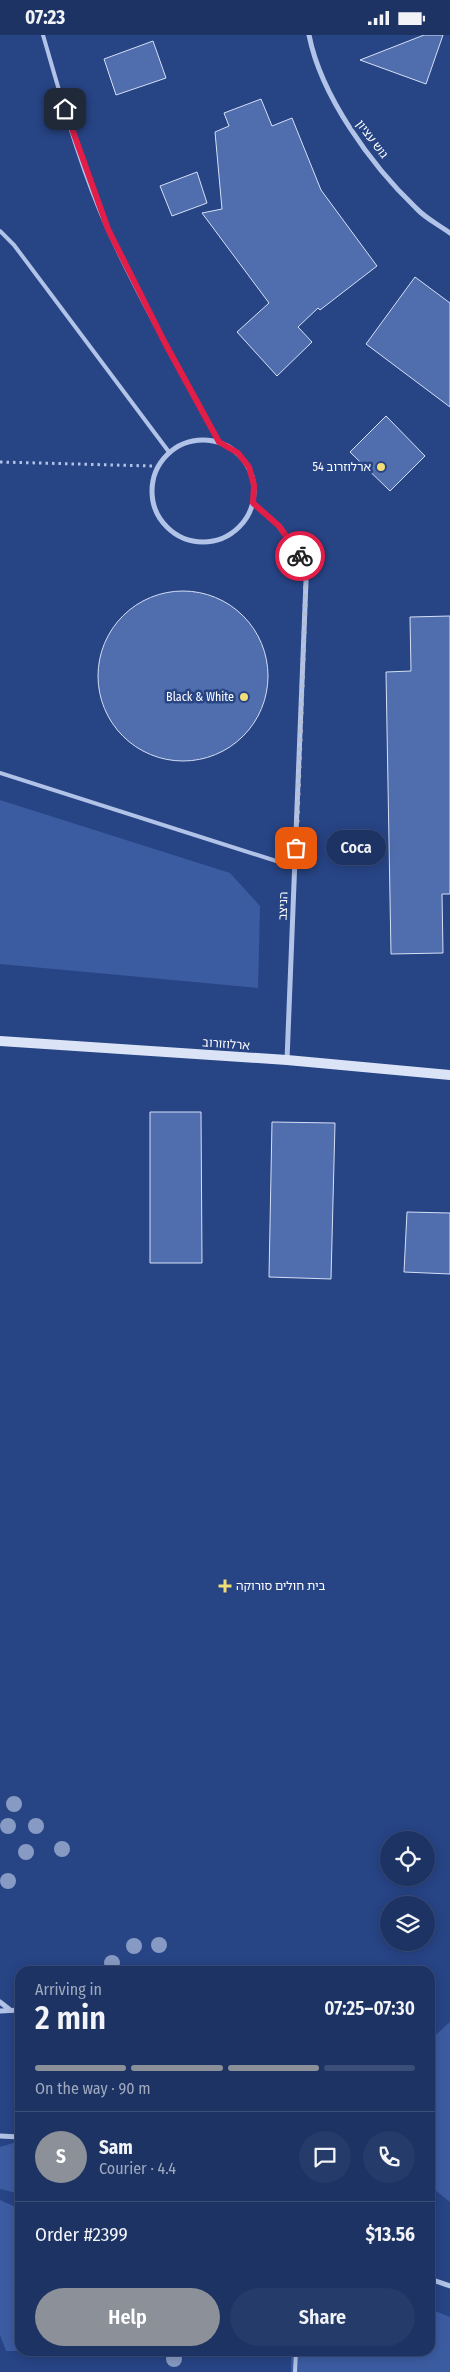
<!DOCTYPE html>
<html lang="en">
<head>
<meta charset="utf-8">
<style>
  :root { --surface:#1d3364; --page:#253b6a; --text:#f1f3f6; --muted:#a0aabf; --line:#3b4e78; --accent:#8c9099 }
  body { margin:0; font-family:"Fira Sans Condensed","Noto Sans Hebrew",sans-serif; background:var(--page); color:var(--text); height:100vh; display:flex; flex-direction:column; font-size:19px; white-space:nowrap }
  * { box-sizing:border-box; margin:0 }
  p { font-size:16px; color:var(--muted) }
  .icon { flex:none; width:28px; height:28px; fill:none; stroke:currentColor; stroke-width:2; stroke-linecap:round; stroke-linejoin:round }
  .map { position:relative; flex:1; overflow:hidden }
  .side { position:absolute; left:15px; top:1931px; width:420px; height:390px; display:flex; flex-direction:column; background:var(--surface); border-radius:15px; box-shadow:0 2px 12px #0003,0 0 0 1px var(--line) }
  .side>* { flex:none }
  .buttons { position:absolute; left:380px; top:1796px; display:grid; gap:10px }
  .buttons a { display:grid; place-items:center; width:55px; height:55px; border-radius:50%; background:var(--surface); box-shadow:0 2px 12px #0003,0 0 0 1px var(--line); font-size:25px }
  .pin { position:absolute; display:grid; place-items:center; width:42px; height:42px; color:#fff; margin:-21px; border-radius:10px; box-shadow:0 2px 8px #0006 }
  .courier { position:absolute; display:grid; place-items:center; width:50px; height:50px; margin:-25px; border:4px solid #e11d48; border-radius:50%; background:#fff; color:#222; box-shadow:0 1px 6px #0007 }
  .bubble { position:absolute; height:35px; border-radius:18px; background:var(--surface); box-shadow:0 2px 12px #0003,0 0 0 1px var(--line); font-size:16px; font-weight:600; line-height:35px; text-align:center }
  .headline em { font-style:normal; font-weight:600 }
  .headline div { display:flex; flex-direction:column-reverse }
  .headline { display:flex; align-items:center; justify-content:space-between; height:85px; padding:0 20px }
  h1 { font-size:32px; font-weight:600; line-height:38px }
  .bar { display:grid; grid-template-columns:repeat(4,1fr); gap:8px 5px; align-content:center; height:60px; padding:0 20px }
  .bar i { height:6px; border-radius:4px; background:var(--line) }
  .bar .current { background:var(--accent) }
  .bar p { grid-column:span 4 }
  .line { display:flex; align-items:center; gap:12px; padding:0 20px; border-top:1px solid var(--line) }
  .line div { flex:1 }
  .round { display:grid; place-items:center; flex:none; width:52px; height:52px; border-radius:26px; background:var(--page) }
  .action { display:flex; gap:10px; margin-top:auto; padding:10px 20px }
  .action a { flex:1; height:58px; border-radius:30px; background:var(--accent); color:#fff; font-size:20px; font-weight:600; line-height:58px; text-align:center }
  .action a+a { background:var(--page); color:var(--text) }
  .status { display:flex; justify-content:space-between; align-items:center; height:35px; padding:0 25px; background:var(--surface); direction:ltr }
  .status svg { height:14px; fill:currentColor }
  .map>svg:first-child { display:block }
</style>
</head>
<body>
<div class="status"><b>07:23</b><svg viewBox="0 0 49 12"><path d="M0 12V9h3v3zM5 12V6h3v6zM10 12V3h3v9zM15 12V0h3v12zM26 1h20v11H26zM47 4h2v5h-2z"/></svg></div>
<div class="map">
<svg width="450" height="2337" viewBox="0 0 450 2337">
  <rect width="100%" height="100%" fill="#274485"/>
  <g fill="#3c5ca2">
    <path d="M 0,765 L 230,838 L 260,871 L 258,953 L 0,929 Z"/>
    <path d="M 450,1987 L 450,2167 L 430,2151 L 430,2005 Z"/>
    <path d="M 20,2106 L 20,2159 L 0,2154 L 0,2112 Z"/>
    <path d="M 0,2165 L 20,2174 L 20,2316 L 6,2316 L 0,2300 Z"/>
    <path d="M 430,2274 L 450,2282 L 450,2337 L 291,2337 L 291,2316 L 430,2316 Z"/>
  </g>
  <g fill="#506dad" stroke="#d5e0f6">
    <path d="M 424,0 L 443,0 L 426,49 L 360,25 Z"/>
    <path d="M 153,6 L 166,43 L 116,60 L 104,24 Z"/>
    <path d="M 261,64 L 272,91 L 292,83 L 321,155 L 377,231 L 320,275 L 318,273 L 298,292 L 312,307 L 277,341 L 237,297 L 269,268 L 202,178 L 222,174 L 215,97 L 229,91 L 224,78 Z"/>
    <path d="M 197,137 L 207,168 L 172,181 L 160,151 Z"/>
    <path d="M 415,242 L 450,268 L 450,372 L 366,309 Z"/>
    <path d="M 386,381 L 425,421 L 390,456 L 350,417 Z"/>
    <circle cx="183" cy="641" r="85"/>
    <path d="M 450,581 L 450,859 L 442,859 L 443,918 L 391,919 L 386,637 L 411,636 L 410,582 Z"/>
    <path d="M 150,1077 L 201,1077 L 202,1228 L 150,1228 Z"/>
    <path d="M 272,1087 L 335,1088 L 331,1244 L 269,1242 Z"/>
    <path d="M 407,1177 L 450,1178 L 450,1239 L 404,1237 Z"/>
  </g>
  <g fill="none" stroke-linecap="round" stroke-linejoin="round">
    <path stroke="#b2c3e8" stroke-width="3" stroke-dasharray="2.5 4" stroke-linecap="butt" d="M 0,427 L 152,431"/>
    <g stroke="#b2c3e8" stroke-width="4">
      <path d="M 43,0 C 62,65 80,133 108,195 C 141,267 181,337 219,407"/>
      <path d="M 0,196 L 14,210 L 169,417"/>
      <path d="M 0,738 L 295,832"/>
      <path d="M 295,2337 L 296,2316"/>
    </g>
    <g stroke="#b2c3e8" stroke-width="5">
      <path d="M 309,0 C 321,61 371,130 416,173 C 425,183 439,190 450,198"/>
      <circle cx="203" cy="456" r="51"/>
      <path d="M 253,468 L 279,491 L 300,520 L 306,546 L 287,1025"/>
      <path d="M 0,1967 L 9,1974"/>
      <path d="M 0,1976 L 20,1975"/>
      <path d="M 0,2101 L 20,2102"/>
      <path d="M 430,2244 L 450,2251"/>
    </g>
    <path stroke="#dbe4f7" stroke-width="10" d="M 0,1006 L 287,1025 L 450,1040"/>
  </g>
  <g fill="#879ac3">
    <circle cx="14" cy="1769" r="8"/>
    <circle cx="8" cy="1791" r="8"/>
    <circle cx="36" cy="1791" r="8"/>
    <circle cx="62" cy="1814" r="8"/>
    <circle cx="26" cy="1817" r="8"/>
    <circle cx="8" cy="1846" r="8"/>
    <circle cx="159" cy="1910" r="8"/>
    <circle cx="134" cy="1911" r="8"/>
    <circle cx="112" cy="1928" r="8"/>
    <circle cx="174" cy="2324" r="8"/>
  </g>
  <g fill="none" stroke-linecap="round" stroke-linejoin="round">
    <path stroke="#b3bed4" stroke-width="5" stroke-dasharray="0 9" d="M 296,813 L 306,546 L 300,521"/>
    <path stroke="#e11d48" stroke-width="6" d="M 65,74 L 108,194 L 165,308 L 219,407 L 238,418 L 249,432 L 254,450 L 253,468 L 279,491 L 300,521"/>
  </g>
  <g fill="#f0dd77" stroke="#274485" stroke-width="2">
    <circle cx="381" cy="432" r="5"/>
    <circle cx="244" cy="662" r="5"/>
    <path d="M222.5 1543.5h5v5h5v5h-5v5h-5v-5h-5v-5h5z"/>
  </g>
  <g text-anchor="middle" dominant-baseline="central" stroke-width="5" stroke-linejoin="round" paint-order="stroke">
    <g font-size="12" fill="#fff" stroke="#274485">
      <text transform="translate(372 104) rotate(53)">גוש עציון</text>
      <text transform="translate(283 871) rotate(-88)">הניצב</text>
      <text transform="translate(226 1009) rotate(4)">ארלוזורוב</text>
    </g>
    <g font-size="12" fill="#fff" stroke="#274485" text-anchor="end">
      <text x="371" y="432">ארלוזרוב 54</text>
      <text x="234" y="662">Black &amp; White</text>
      <text x="236" y="1551" text-anchor="start">בית חולים סורוקה</text>
    </g>
  </g>
</svg>
<div class="buttons">
<a><svg class="icon" aria-label="locate" viewBox="0 0 24 24"><circle cx="12" cy="12" r="6"/><path d="M12 2v4M12 18v4M2 12h4M18 12h4"/></svg></a>
<a><svg class="icon" aria-label="layers" viewBox="0 0 24 24"><path d="M12 4l9 5-9 5-9-5zM3 14l9 5 9-5"/></svg></a>
</div>
<div class="pin" style="left:296px;top:813px;background:#ea580c"><svg class="icon" aria-label="bag" viewBox="0 0 24 24"><path d="M5 8h14l-1 12H6zM9 8a3 3 0 0 1 6 0"/></svg></div>
<div class="pin" style="left:65px;top:74px;background:#1f2937"><svg class="icon" aria-label="home" viewBox="0 0 24 24"><path d="M3 11l9-7 9 7M6 9v11h12V9"/></svg></div>
<div class="courier" style="left:300px;top:521px"><svg class="icon" aria-label="bike" viewBox="0 0 24 24"><circle cx="6" cy="16" r="4"/><circle cx="18" cy="16" r="4"/><path d="M6 16l4-8h5l3 8M10 8l3 8H6M13 5h3"/></svg></div>
<div class="bubble" style="left:326px;top:795px;width:60px">Coca</div>
<section class="side">
<div class="headline"><div><h1>2 min</h1><p>Arriving in</p></div><em>07:25–07:30</em></div>
<div class="bar"><i class="current"></i><i class="current"></i><i class="current"></i><i></i><p>On the way · 90 m</p></div>
<div class="line" style="height:90px"><b class="round" style="background:var(--accent);color:#fff">S</b><div><b>Sam</b><p>Courier · 4.4</p></div><a class="round"><svg class="icon" aria-label="chat" viewBox="0 0 24 24"><path d="M4 5h16v11H9l-5 4z"/></svg></a><a class="round"><svg class="icon" aria-label="phone" viewBox="0 0 24 24"><path d="M5 4h4l2 5-3 2q2 4 5 5l2-3 5 2v4C11 20 4 13 5 4z"/></svg></a></div>
<div class="line" style="height:65px"><div>Order #2399</div><b>$13.56</b></div>
<div class="action"><a>Help</a><a>Share</a></div>
</section>
</div>
</body>
</html>
